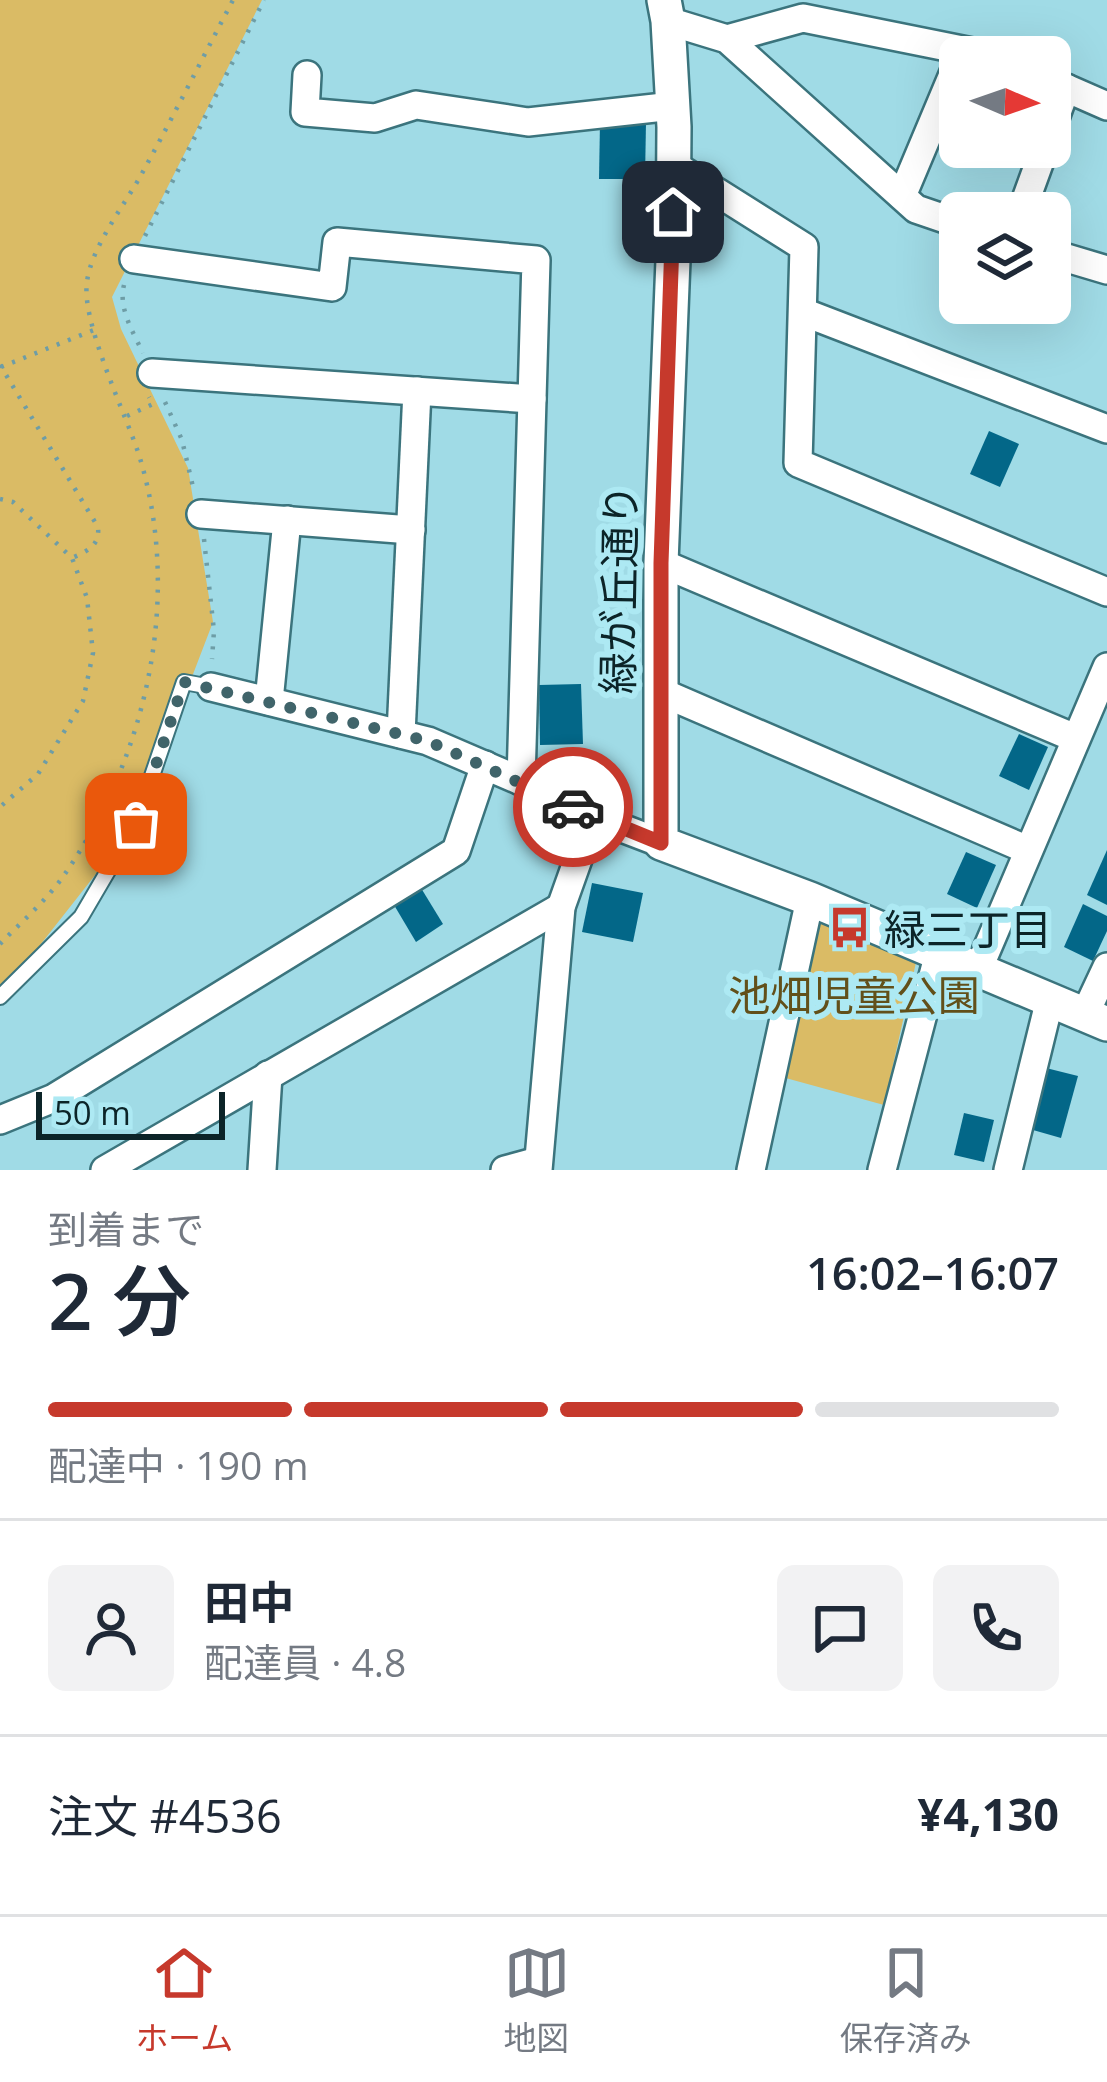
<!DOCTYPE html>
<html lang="ja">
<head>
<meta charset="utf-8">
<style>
  :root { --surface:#fff; --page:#f2f2f3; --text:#1f2937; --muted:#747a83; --line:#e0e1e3; --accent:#c6392c }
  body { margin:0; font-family:"Open Sans","Noto Sans JP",sans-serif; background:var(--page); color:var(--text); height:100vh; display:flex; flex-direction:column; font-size:45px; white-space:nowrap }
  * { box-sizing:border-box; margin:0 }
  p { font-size:39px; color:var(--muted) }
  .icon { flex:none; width:66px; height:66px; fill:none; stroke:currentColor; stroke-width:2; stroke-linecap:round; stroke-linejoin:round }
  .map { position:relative; height:1170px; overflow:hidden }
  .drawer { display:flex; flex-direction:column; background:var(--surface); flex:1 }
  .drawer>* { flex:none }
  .needle { width:78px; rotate:92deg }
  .buttons { position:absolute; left:939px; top:36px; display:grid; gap:24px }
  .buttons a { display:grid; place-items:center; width:132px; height:132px; border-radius:18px; background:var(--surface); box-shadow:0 12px 48px #0002; font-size:60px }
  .scale { position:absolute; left:36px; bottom:30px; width:189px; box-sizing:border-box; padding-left:12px; border:6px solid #0c2428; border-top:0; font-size:33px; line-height:42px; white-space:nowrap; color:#0c2428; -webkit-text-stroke:9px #ade9f3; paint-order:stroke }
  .pin { position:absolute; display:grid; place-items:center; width:102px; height:102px; color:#fff; margin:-51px; border-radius:24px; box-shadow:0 6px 18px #0006 }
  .courier { position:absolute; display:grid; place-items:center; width:120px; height:120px; margin:-60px; border:9px solid #c6392c; border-radius:50%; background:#fff; color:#222; box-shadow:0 3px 15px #0007 }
  .headline em { font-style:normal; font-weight:600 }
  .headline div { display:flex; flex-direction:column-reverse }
  .headline { display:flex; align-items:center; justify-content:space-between; height:204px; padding:0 48px }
  h1 { font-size:78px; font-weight:600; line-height:90px }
  .bar { display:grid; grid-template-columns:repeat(4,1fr); gap:18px 12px; align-content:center; height:144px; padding:0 48px }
  .bar i { height:15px; border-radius:9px; background:var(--line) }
  .bar .active { background:var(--accent) }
  .bar p { grid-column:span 4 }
  .line { display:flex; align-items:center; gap:30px; padding:0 48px; border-top:3px solid var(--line) }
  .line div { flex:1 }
  .round { display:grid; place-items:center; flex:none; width:126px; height:126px; border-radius:18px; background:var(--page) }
  .dock { display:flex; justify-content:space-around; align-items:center; height:168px; border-top:3px solid var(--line); background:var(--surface); font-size:33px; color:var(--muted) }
  .dock a { display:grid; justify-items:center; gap:6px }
  .dock .active { color:var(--accent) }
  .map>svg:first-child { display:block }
</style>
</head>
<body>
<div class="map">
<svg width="1107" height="1170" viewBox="0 0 1107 1170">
  <rect width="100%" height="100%" fill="#a0dbe6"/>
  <g fill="#dabb65">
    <path d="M 0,0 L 262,0 L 112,297 L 121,329 L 188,468 L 213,622 L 136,823 L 0,996 Z"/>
    <path d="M 815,916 L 917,958 L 884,1105 L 782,1077 Z"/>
  </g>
  <g fill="#036788">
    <path d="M 600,122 L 646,122 L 645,179 L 599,179 Z"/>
    <path d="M 989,431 L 1019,444 L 1000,487 L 970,474 Z"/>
    <path d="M 581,684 L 583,744 L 540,745 L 539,685 Z"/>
    <path d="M 1019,734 L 1048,747 L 1029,790 L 999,776 Z"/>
    <path d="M 1107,850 L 1107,905 L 1087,895 Z"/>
    <path d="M 966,852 L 996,865 L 977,908 L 947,894 Z"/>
    <path d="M 592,883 L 643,893 L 633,942 L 582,932 Z"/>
    <path d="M 421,888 L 443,924 L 416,942 L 394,905 Z"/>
    <path d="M 1083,904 L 1107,916 L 1107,931 L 1093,961 L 1064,947 Z"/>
    <path d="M 1042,1067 L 1078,1076 L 1061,1138 L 1026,1128 Z"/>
    <path d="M 964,1113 L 994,1120 L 984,1162 L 954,1155 Z"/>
  </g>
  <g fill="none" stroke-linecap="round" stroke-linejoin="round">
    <defs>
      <path id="service" d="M 0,997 L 81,917 L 136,823 L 184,682 L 211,687"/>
      <g id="minor">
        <path d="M 668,21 L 727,39 L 916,209 L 960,224"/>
        <path d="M 727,39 L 803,18 L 997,57"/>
        <path d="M 307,75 L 305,112 L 375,118 L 416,105 L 528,122 L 673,106"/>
        <path d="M 1050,81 L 1107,106"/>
        <path d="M 1050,132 L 1066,88"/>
        <path d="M 674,165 L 804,247 L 798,463 L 1107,592"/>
        <path d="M 902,196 L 960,58"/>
        <path d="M 1021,213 L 1045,147"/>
        <path d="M 1050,253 L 1107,270"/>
        <path d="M 134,259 L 332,287 L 337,242 L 536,260 L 521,781"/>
        <path d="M 803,312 L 1107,429"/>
        <path d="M 152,373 L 532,399"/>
        <path d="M 201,514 L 411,530"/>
        <path d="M 661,563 L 1075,738"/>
        <path d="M 211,687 L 428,741 L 521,781 L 593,817"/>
        <path d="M 661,692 L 1028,850"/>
        <path d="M 269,701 L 287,520"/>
        <path d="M 401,734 L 417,391"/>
        <path d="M 978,970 L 1107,667"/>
        <path d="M 1085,1014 L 1107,967"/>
        <path d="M 0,1120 L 54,1098 L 456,851 L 485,765"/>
        <path d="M 105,1170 L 561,907"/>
        <path d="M 262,1170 L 268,1075"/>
        <path d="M 505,1170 L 538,1161"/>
        <path d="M 538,1170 L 561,907 L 593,817 L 661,843"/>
        <path d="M 751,1170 L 810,899"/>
        <path d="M 882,1170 L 939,953"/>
        <path d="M 1008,1170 L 1050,999"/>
      </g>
      <path id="tertiary" d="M 664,0 L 668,21 L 674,127 L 673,260 L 661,563 L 661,843 L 810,899 L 1107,1024"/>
    </defs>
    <use href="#service" stroke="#3b747d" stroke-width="18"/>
    <use href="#minor" stroke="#3b747d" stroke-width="32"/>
    <use href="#tertiary" stroke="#3b747d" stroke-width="38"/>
    <g stroke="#6e9da6" stroke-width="4.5" stroke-dasharray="3 9" stroke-linecap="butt">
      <path d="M 145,236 L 264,0"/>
      <path d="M 124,285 C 118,308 133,332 143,353"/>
      <path d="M 0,365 L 98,527 C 100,546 87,551 72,558"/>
      <path d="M 1,367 L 94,330"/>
      <path d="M 165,402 L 182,440 L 193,487"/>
      <path d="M 127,416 L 153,404 L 149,397"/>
      <path d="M 0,499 L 13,502 L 72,558 L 87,598 L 93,653 L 83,701 L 38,774 L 0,807"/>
      <path d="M 204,539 L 214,631 L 212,659"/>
      <path d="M 0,944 C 20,923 45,902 62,878 C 147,758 183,597 139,455 C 125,412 81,322 87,282 C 91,248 123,207 140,177 C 172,119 202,59 233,0"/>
    </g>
    <use href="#service" stroke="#fff" stroke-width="14"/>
    <use href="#minor" stroke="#fff" stroke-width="27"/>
    <use href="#tertiary" stroke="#fff" stroke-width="33"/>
  </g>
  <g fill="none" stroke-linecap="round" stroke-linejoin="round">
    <path stroke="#40646a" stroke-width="12" stroke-dasharray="0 21.6" d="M 136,824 L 184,682 L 428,741 L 573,807"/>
    <path stroke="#c6392c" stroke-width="15" d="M 573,807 L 661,843 L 661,563 L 673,212"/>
  </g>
  <defs>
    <symbol id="bus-bare" viewBox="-9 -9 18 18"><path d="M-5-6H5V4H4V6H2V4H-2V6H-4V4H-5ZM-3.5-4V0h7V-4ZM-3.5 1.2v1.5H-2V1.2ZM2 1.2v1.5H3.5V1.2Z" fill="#c6392c" stroke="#ade9f3" stroke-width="2.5" paint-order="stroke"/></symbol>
  </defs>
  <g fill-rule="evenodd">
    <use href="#bus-bare" x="820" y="898" width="59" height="59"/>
  </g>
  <g text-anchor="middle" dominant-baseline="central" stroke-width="12" stroke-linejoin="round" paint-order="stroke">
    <g font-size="42" fill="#0c2428" stroke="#ade9f3">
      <text transform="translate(618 589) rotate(-89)">緑が丘通り</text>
    </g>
    <g font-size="42" fill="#0c2428" stroke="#ade9f3" text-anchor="start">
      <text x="884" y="928">緑三丁目</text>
    </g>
    <g font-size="42" fill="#62501a" stroke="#ade9f3">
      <text x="854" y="994">池畑児童公園</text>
    </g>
  </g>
</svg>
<div class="buttons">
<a><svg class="needle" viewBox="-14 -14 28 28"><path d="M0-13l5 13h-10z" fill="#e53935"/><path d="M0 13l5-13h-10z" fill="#747a83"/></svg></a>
<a><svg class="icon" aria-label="layers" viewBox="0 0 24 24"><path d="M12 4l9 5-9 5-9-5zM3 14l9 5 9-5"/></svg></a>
</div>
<div class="scale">50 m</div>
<div class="pin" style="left:136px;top:824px;background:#ea580c"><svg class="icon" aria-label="bag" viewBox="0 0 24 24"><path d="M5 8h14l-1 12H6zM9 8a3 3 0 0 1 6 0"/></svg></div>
<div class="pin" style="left:673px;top:212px;background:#1f2937"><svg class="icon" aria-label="home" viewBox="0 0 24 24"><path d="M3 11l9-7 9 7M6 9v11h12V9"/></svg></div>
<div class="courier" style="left:573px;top:807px"><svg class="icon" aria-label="car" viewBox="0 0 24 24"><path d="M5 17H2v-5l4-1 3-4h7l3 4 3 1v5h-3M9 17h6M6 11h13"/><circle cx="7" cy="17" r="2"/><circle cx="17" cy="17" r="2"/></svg></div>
</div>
<section class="drawer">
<div class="headline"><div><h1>2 分</h1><p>到着まで</p></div><em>16:02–16:07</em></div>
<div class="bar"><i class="active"></i><i class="active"></i><i class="active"></i><i></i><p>配達中 · 190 m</p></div>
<div class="line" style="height:216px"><a class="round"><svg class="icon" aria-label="person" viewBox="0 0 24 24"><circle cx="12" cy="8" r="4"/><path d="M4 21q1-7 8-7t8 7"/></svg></a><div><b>田中</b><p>配達員 · 4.8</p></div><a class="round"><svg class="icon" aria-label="chat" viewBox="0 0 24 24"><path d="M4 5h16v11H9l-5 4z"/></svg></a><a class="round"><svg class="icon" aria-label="phone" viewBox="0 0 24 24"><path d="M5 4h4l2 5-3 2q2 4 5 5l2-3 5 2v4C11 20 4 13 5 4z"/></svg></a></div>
<div class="line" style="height:156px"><div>注文 #4536</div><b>¥4,130</b></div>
</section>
<nav class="dock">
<a class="active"><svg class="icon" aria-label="home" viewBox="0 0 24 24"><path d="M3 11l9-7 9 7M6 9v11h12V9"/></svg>ホーム</a>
<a><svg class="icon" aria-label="map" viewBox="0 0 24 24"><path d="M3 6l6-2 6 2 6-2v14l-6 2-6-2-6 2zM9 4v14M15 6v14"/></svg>地図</a>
<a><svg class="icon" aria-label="saved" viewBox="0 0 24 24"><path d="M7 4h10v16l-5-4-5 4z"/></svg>保存済み</a>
</nav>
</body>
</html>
